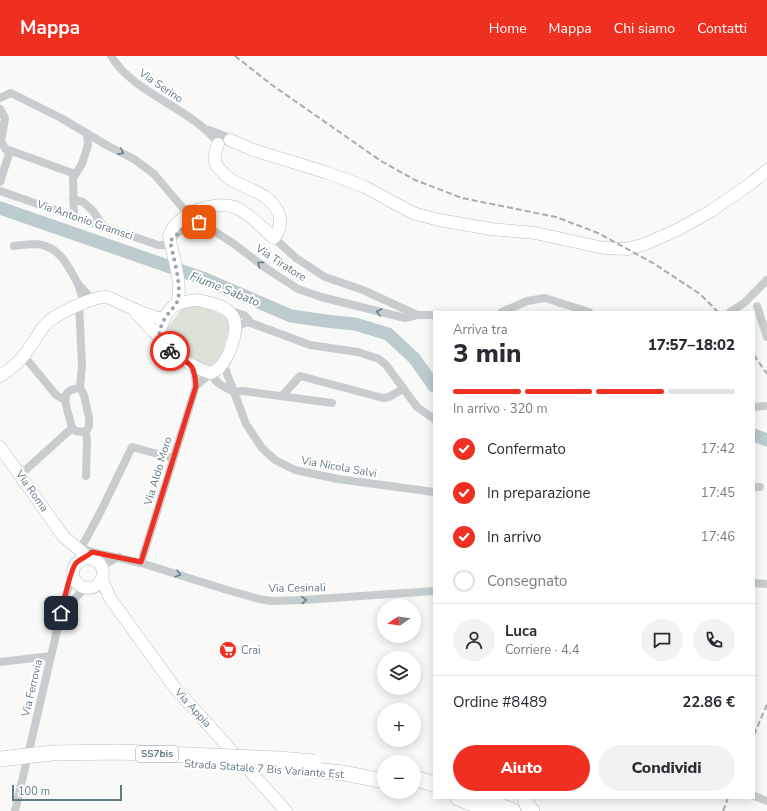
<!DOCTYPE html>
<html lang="it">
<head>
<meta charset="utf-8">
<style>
  :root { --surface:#fff; --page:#f2f2f3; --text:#2b2b33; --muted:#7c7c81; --line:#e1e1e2; --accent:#ef2f20 }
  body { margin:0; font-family:"Nunito Sans",sans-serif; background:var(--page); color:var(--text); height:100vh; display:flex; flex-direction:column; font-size:15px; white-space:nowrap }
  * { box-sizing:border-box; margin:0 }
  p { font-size:13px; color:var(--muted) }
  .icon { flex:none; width:22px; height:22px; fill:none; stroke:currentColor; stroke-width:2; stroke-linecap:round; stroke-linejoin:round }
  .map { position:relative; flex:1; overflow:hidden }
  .panel { position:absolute; left:433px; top:255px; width:322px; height:488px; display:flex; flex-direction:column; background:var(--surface); border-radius:0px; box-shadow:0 2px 10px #0003 }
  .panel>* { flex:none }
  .needle { width:26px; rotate:257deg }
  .buttons { position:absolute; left:377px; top:543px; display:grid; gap:8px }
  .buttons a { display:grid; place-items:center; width:44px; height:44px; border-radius:50%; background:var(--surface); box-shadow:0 2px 10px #0003; font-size:20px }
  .scale { position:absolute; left:12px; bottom:10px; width:110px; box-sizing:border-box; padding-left:4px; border:2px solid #627a84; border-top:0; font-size:11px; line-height:14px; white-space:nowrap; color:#627a84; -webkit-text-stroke:3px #fff; paint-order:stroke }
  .pin { position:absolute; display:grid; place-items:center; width:34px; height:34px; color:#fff; margin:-17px; border-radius:8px; box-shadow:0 2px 6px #0006 }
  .courier { position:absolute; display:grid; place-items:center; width:40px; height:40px; margin:-20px; border:3px solid #ef2f20; border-radius:50%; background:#fff; color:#222; box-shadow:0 1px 5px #0007 }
  .overview em { font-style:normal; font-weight:800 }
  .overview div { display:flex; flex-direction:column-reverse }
  .overview { display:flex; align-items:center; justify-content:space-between; height:68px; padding:0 20px }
  h1 { font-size:26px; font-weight:800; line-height:30px }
  .bar { display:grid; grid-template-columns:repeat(4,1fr); gap:6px 4px; align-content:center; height:48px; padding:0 20px }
  .bar i { height:5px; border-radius:3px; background:var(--line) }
  .bar .selected { background:var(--accent) }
  .bar p { grid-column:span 4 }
  .line { display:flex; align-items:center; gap:10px; padding:0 20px; border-top:1px solid var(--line) }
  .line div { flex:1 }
  .round { display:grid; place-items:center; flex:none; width:42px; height:42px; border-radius:21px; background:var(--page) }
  ol { padding:0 20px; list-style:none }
  li { display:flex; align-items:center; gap:12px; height:44px }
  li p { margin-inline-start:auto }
  li .icon { padding:4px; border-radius:50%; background:var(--accent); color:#fff; stroke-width:4 }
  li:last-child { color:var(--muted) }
  li i { width:22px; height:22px; border:2px solid var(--line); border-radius:50% }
  .action { display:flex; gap:8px; margin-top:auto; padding:8px 20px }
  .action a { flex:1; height:46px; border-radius:24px; background:var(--accent); color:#fff; font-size:16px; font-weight:800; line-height:46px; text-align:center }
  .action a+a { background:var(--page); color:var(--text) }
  header { display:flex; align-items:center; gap:24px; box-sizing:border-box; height:56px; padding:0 20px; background:var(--accent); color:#fff }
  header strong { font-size:19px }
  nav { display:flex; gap:22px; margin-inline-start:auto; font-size:14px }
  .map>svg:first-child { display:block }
</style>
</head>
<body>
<header>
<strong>Mappa</strong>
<nav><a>Home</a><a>Mappa</a><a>Chi siamo</a><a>Contatti</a></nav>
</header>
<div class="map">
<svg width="767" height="755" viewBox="0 0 767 755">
  <rect width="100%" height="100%" fill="#f9f9f7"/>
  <path fill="#dce2d7" d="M 191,246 L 230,262 L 231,269 L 219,306 L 210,314 L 166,283 L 165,275 L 184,250 Z"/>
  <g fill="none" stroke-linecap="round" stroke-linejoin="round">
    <g stroke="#bcccce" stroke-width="13">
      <path d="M 0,152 L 205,223 L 291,260 L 326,265 L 355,268 L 388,278 L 414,302 L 434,330"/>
      <path d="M 754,379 L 767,384"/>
    </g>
    <defs>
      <g id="secondary">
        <path d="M 230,84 L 253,94 L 325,116 L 363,130 L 413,157 L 439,164 L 491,173 L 535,177 L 604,192 L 628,193 L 645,188 L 677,174 L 711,155 L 753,126 L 767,114"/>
        <path d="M 198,244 C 209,247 225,249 232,259 C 241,272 229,302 219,312 C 217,314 214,315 211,317 C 201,315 177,301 169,294 C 165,290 162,285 159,281 C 161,269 166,253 178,248 C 184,245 191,245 198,244 Z"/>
        <path d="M 177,248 C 183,229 173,200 169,180 C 175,158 214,144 235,151 C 248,156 263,173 274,182 C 279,175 282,167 279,159 C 269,132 241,135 224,118 C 221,114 218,113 216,108 C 213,101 216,94 218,88"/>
        <path d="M 136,257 L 159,281"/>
        <path d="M 0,320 C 6,316 12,312 17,307 C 28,297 35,282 44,270 C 53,259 93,240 107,241 C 126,249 144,260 164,263"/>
        <path d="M 0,391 L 63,480 L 82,496 L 86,502"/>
        <circle cx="88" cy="517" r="15"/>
        <path d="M 102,523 L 110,542 L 175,632 L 286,755"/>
      </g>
      <g id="highway">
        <path d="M 314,714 L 343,717 L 384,725"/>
        <path d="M 414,722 L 434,728"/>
        <path d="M 458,742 L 492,755"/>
        <path d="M 525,742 L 527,749 L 532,755"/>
        <path d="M 482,743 L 513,755"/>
      </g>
    </defs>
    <use href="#secondary" stroke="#b6bfc2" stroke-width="13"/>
    <use href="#highway" stroke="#b9bec0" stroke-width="16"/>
    <g stroke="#c7cccf" stroke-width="8">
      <path d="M 111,0 C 134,38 190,51 218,87"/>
      <path d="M 0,42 L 11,37 L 61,62 L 108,90 L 134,103 L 154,118 L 188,158"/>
      <path d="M 0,53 L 5,62 L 1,86 L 9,98 L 0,126"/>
      <path d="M 209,74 L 225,80"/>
      <path d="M 6,93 L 75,118"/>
      <path d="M 0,135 L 158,189 L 171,189"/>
      <path d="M 73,143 L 83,146 L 93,155 L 104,171"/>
      <path d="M 74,161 L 73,122 L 82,108 L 88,89 L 87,78"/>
      <path d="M 274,182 L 296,202 L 325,221 L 363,234 L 417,259 L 434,259"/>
      <path d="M 170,184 L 187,169 L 193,167 L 202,167 L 234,188 L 267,213 L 298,233 L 321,241 L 405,262 L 417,259"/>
      <path d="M 14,190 C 21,189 29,188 36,188 C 60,190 68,210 78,228"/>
      <path d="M 84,246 L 78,228 L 92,243"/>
      <path d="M 79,249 L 82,309 L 80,332"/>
      <path d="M 757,250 L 767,281"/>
      <path d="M 228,254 L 244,259 L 251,267"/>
      <path d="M 502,256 L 527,245 L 545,242 L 589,256"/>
      <path d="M 730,256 L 744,247 L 767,224"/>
      <path d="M 236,271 L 247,266 L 251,267 L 310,289 L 358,296 L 379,303 L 386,309 L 417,351 L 434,363"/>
      <path d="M 24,300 L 56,339 L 65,344"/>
      <path d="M 223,307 L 246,368 L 262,392 L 275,404 L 295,414 L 338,423 L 434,436"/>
      <path d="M 196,330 L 211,317 C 216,328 224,331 234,336"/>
      <path d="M 80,332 L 84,339 L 89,362 L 89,370 L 86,376 L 87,385 L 86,420"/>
      <path d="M 80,332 C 62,334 64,342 68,357 C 70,362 70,367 72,372 L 76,375 L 86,376"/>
      <path d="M 234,336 L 243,335 L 332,347"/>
      <path d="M 282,340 L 300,320 L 383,342 L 389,341 L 403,333"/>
      <path d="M 754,351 L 765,350"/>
      <path d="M 20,419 L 72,372"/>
      <path d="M 754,431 L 760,431"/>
      <path d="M 78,491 L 92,496 L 141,507 L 224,533 L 259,543 L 272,545 L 303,544 L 434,535"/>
      <path d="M 81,492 L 100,457 L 132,391 L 173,402"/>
      <path d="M 141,507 L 196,330 L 195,318 L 191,309"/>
      <path d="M 101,510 L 119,501"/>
      <path d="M 754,527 L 767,528"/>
      <path d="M 62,556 L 85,532"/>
      <path d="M 0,606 L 51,600"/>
      <path d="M 754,740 L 767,745"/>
      <path d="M 15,755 L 61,557 L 73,515"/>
    </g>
    <use href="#secondary" stroke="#fff" stroke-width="12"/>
    <use href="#highway" stroke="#fff" stroke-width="15"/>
    <g stroke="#a5aeb2" stroke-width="2" stroke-dasharray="6 3" stroke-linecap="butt">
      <path d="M 235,0 L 272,29 L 381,105 L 415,124 L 462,142 L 556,161 L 598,177 L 653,207 L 700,238 L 718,256"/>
      <path d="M 754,299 L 767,318"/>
      <path d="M 754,679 L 767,648"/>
      <path d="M 723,755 L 728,742"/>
    </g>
    <defs>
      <path id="highway-bridge" d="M 0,703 L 52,697 L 120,696 L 279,703 L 314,706"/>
    </defs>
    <use href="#highway-bridge" stroke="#b9bec0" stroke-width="16" stroke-linecap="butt"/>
    <use href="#highway-bridge" stroke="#fff" stroke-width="15"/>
  </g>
  <defs><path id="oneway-chevron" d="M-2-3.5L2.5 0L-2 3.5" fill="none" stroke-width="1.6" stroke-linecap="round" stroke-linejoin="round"/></defs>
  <g stroke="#677e88">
    <use href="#oneway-chevron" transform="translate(121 96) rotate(27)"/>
    <use href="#oneway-chevron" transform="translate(260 208) rotate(-143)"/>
    <use href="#oneway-chevron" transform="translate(379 256) rotate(-166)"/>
    <use href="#oneway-chevron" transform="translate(178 518) rotate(17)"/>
    <use href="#oneway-chevron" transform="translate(304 544) rotate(-3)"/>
  </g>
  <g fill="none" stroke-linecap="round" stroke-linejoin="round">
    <path stroke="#97a6ac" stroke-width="4" stroke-dasharray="0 7.2" d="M 170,295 L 159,281 C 160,271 163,263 170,256 C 172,252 176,250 177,246 C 183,233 173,200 170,185 L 187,169 L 199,166"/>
    <path stroke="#ef2f20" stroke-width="5" d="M 61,557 C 64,546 70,514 76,507 C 81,502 87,501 92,496 L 141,506 L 196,330 C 194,304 189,309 170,295"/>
  </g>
  <defs>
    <symbol id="supermarket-disc" viewBox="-11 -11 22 22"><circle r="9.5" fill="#ef2f20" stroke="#fff"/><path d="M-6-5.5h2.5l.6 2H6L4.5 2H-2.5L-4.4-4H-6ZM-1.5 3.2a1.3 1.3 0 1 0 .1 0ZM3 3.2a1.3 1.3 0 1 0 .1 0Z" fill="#fff"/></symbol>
  </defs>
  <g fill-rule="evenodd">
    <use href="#supermarket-disc" x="218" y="584" width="20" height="20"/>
  </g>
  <g text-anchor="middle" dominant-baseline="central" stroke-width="4" stroke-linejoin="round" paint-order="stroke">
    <rect fill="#fff" stroke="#91a2a9" stroke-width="1" x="136" y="690" width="42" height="16" rx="3"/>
    <g font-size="10" font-weight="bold" fill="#627a84">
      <text x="157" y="698">SS7bis</text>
    </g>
    <g font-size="11" fill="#627a84" stroke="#fff">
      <text transform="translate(161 30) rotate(34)">Via Serino</text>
      <text transform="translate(85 164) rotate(19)">Via Antonio Gramsci</text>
      <text transform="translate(281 207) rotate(33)">Via Tiratore</text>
      <text transform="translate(339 411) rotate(10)">Via Nicola Salvi</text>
      <text transform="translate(158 415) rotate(-73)">Via Aldo Moro</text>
      <text transform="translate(32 435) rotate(55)">Via Roma</text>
      <text transform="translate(297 532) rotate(-1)">Via Cesinali</text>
      <text transform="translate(32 632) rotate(-77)">Via Ferrovia</text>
      <text transform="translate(193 652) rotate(48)">Via Appia</text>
      <text transform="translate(264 713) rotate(4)">Strada Statale 7 Bis Variante Est</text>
    </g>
    <g font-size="11" fill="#627a84" stroke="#fff" text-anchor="start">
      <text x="241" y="594">Crai</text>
    </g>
    <g font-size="12" font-style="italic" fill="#5d7a7e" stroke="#fff">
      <text transform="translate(225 233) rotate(22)">Fiume Sabato</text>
    </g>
  </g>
</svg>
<div class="buttons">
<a><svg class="needle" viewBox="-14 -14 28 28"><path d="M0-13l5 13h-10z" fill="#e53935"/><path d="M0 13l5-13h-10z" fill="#7c7c81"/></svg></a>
<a><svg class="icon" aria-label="layers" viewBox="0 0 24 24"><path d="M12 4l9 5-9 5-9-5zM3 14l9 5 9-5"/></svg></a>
<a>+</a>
<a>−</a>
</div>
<div class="scale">100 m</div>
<div class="pin" style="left:199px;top:166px;background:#ea580c"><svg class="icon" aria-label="bag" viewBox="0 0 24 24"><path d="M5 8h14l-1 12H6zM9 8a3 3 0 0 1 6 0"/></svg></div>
<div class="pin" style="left:61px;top:557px;background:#1f2937"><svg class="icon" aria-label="home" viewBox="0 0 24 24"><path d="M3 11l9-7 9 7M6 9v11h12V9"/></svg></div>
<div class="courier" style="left:170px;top:295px"><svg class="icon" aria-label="bike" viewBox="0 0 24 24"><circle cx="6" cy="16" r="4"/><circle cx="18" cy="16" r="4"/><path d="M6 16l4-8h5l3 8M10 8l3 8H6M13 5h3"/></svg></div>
<section class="panel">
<div class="overview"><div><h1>3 min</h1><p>Arriva tra</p></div><em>17:57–18:02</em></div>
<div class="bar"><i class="selected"></i><i class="selected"></i><i class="selected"></i><i></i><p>In arrivo · 320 m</p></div>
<ol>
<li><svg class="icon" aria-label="check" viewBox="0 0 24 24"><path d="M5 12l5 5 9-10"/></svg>Confermato<p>17:42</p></li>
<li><svg class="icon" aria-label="check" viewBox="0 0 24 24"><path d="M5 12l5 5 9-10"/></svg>In preparazione<p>17:45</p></li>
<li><svg class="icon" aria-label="check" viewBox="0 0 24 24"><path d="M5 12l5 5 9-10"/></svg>In arrivo<p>17:46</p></li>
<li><i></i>Consegnato</li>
</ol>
<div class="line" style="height:72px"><a class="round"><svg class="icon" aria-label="person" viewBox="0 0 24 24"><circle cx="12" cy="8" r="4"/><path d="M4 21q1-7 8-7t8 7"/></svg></a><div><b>Luca</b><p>Corriere · 4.4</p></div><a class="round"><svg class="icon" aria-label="chat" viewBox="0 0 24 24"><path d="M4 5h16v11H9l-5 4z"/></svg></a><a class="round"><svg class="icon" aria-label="phone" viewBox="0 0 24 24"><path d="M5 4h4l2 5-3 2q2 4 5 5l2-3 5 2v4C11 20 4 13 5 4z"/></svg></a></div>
<div class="line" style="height:52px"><div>Ordine #8489</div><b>22.86 €</b></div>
<div class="action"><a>Aiuto</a><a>Condividi</a></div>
</section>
</div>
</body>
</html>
